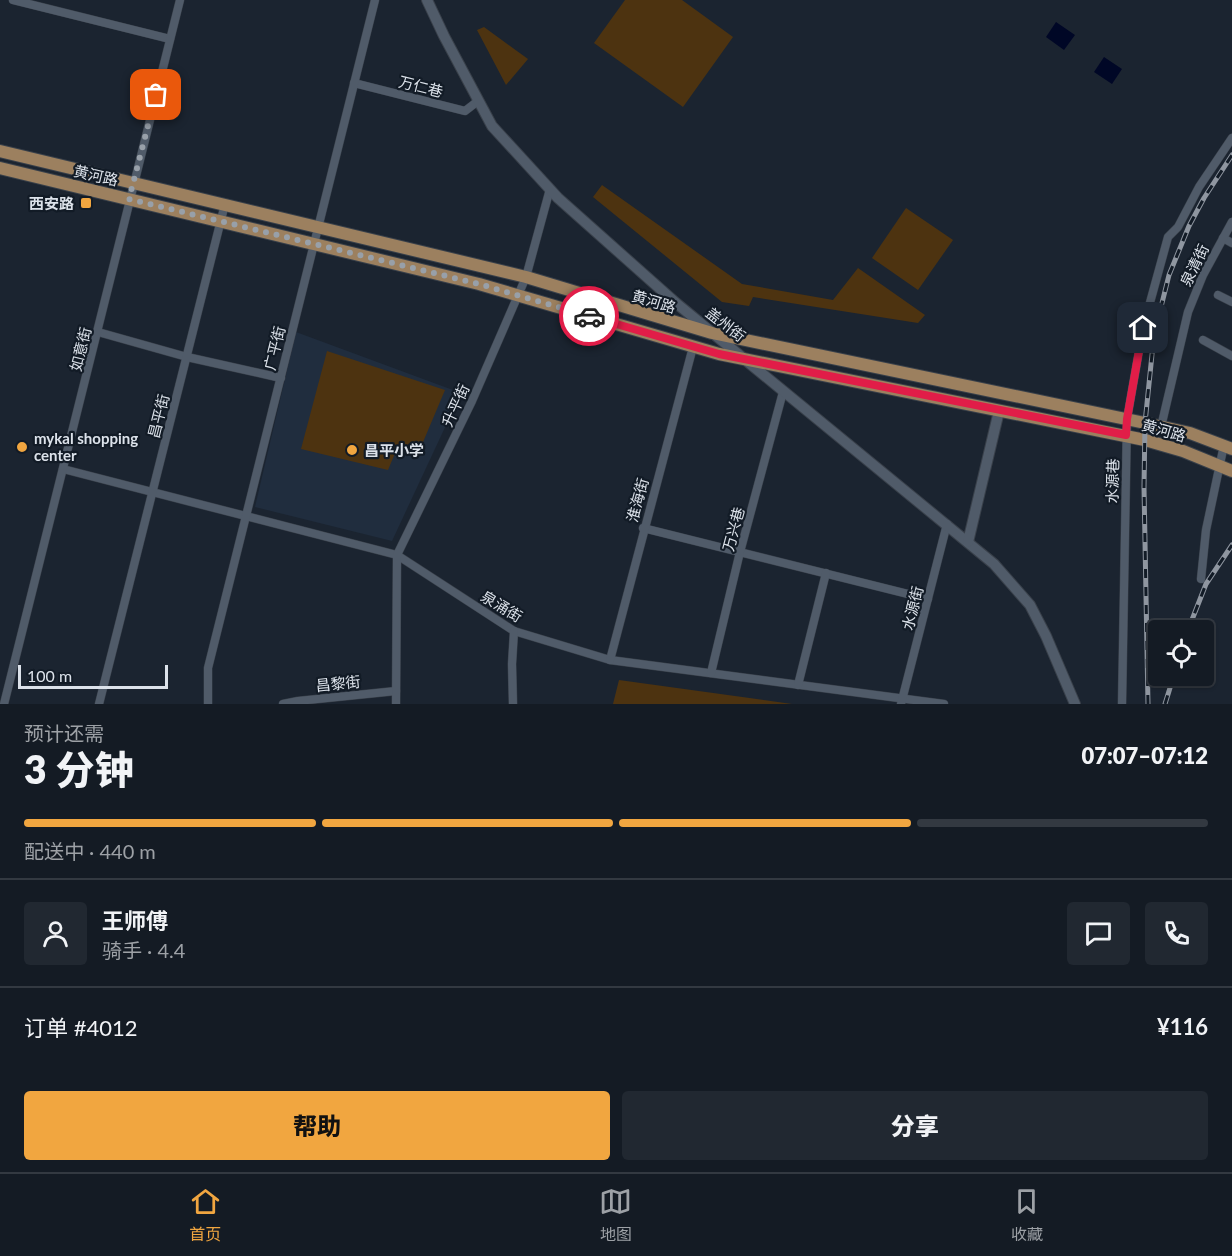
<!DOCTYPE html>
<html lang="zh">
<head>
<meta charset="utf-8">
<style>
  :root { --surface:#141b24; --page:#212831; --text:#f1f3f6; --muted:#9da1a6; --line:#333941; --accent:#f1a640 }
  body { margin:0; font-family:Lato,"Noto Sans SC",sans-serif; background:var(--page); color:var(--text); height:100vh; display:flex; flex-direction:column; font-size:22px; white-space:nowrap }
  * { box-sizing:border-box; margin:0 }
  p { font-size:20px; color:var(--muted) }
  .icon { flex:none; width:33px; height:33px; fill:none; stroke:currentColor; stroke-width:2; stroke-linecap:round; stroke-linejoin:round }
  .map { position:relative; height:704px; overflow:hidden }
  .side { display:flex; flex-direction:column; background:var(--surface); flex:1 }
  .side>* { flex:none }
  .tools { position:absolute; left:1148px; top:620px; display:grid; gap:12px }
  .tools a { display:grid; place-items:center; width:66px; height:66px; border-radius:6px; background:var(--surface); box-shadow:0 2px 4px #0004,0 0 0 2px var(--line); font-size:30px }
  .scale { position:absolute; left:18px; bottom:15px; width:150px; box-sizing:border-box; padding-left:6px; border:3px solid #dce2ea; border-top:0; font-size:16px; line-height:21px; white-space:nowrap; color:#dce2ea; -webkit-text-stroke:4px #121b26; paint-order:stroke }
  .pin { position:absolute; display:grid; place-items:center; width:51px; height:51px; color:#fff; margin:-26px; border-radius:12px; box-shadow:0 3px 9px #0006 }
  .courier { position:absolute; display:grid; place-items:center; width:60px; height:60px; margin:-30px; border:4px solid #e11d48; border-radius:50%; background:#fff; color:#222; box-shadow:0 2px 8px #0007 }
  .headline em { font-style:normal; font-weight:800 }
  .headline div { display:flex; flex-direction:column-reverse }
  .headline { display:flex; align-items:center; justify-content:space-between; height:102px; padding:0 24px }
  h1 { font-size:39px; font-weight:800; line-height:45px }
  .bar { display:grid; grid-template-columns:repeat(4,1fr); gap:9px 6px; align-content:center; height:72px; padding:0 24px }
  .bar i { height:8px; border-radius:4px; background:var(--line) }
  .bar .current { background:var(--accent) }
  .bar p { grid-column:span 4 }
  .line { display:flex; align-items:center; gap:15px; padding:0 24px; border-top:2px solid var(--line) }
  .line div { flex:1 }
  .round { display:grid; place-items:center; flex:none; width:63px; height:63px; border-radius:6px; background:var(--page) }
  .button { display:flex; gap:12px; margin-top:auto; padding:12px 24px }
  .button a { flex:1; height:69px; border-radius:6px; background:var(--accent); color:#111; font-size:24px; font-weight:800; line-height:69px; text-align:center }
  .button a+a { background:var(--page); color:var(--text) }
  .dock { display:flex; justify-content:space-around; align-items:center; height:84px; border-top:2px solid var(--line); background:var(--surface); font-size:16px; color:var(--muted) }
  .dock a { display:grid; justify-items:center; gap:3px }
  .dock .current { color:var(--accent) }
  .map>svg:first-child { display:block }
</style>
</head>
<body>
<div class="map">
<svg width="1232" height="704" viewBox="0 0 1232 704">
  <rect width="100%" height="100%" fill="#1b2430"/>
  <path fill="#202d3e" d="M 296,332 L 461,393 L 392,541 L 255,507 Z"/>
  <g fill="#4d3310">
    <path d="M 625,0 L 682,0 L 733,37 L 683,107 L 594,43 Z"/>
    <path d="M 484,27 L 528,59 L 506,85 L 477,30 Z"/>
    <path d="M 602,185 L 742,284 L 833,300 L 858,268 L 925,315 L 918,323 L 753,297 L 749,306 L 722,302 L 593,197 Z"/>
    <path d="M 906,208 L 953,240 L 918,290 L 872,258 Z"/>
    <path d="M 327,351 L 445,390 L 418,454 L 398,446 L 388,470 L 301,449 Z"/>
    <path d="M 619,680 L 792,704 L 613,704 Z"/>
  </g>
  <g fill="#000726">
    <path d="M 1056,22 L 1075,35 L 1064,50 L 1046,37 Z"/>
    <path d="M 1104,57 L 1122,69 L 1112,84 L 1094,72 Z"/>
  </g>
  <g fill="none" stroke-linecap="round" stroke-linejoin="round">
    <defs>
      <g id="street">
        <path d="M 13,0 L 170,39"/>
        <path d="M 354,83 L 465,111 L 478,101"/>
        <path d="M 1223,238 L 1232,243"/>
        <path d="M 1218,295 L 1232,302"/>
        <path d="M 98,332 L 187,357 L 281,378"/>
        <path d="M 1203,340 L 1232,356"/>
        <path d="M 1161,427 L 1188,312 L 1203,275 L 1232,222"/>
        <path d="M 63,469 L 397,555 L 514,631 L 610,660 L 944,704"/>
        <path d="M 643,528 L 928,599"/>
        <path d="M 1201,579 L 1206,530 L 1224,445"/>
        <path d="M 610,660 L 693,347"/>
        <path d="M 711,673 L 740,552 L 783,392"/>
        <path d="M 798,685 L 826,573"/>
        <path d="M 4,704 L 180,0"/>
        <path d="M 99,704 L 225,204"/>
        <path d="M 208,704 L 208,668 L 375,0"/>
        <path d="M 283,704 L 298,701 L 396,691"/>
        <path d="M 396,704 L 397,555 L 472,401 L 526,277 L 550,189"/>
        <path d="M 513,704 L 512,664 L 514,631"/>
        <path d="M 901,704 L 947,524"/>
        <path d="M 1122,704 L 1127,419 L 1143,328 L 1168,237 L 1178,227 L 1199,187 L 1232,138"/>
      </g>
      <g id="secondary">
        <path d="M 427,0 L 444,36 L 492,126 L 558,198 L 676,303 L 994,564 L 1030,605 L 1046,636 L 1075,704"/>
        <path d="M 968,542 L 999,411"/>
      </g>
      <g id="primary">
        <path d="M 0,151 L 526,277 L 712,333 L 1145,423 L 1190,433 L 1232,449"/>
        <path d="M 0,168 L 479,284 L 719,354 L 1145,440 L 1183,451 L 1232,471"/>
      </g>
    </defs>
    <use href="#street" stroke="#39404a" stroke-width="9"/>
    <use href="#secondary" stroke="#39404a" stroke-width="12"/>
    <use href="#primary" stroke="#39404a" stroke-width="14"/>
    <use href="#street" stroke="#505b69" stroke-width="8"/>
    <use href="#secondary" stroke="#505b69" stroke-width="10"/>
    <use href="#primary" stroke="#9c805f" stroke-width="12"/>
    <defs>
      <g id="rail">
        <path d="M 1188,630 L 1206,584 L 1232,545"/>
        <path d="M 1148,704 L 1144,487 L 1145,423 L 1154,335 L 1169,275 L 1189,226 L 1204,198 L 1232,155"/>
        <path d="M 1165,704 L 1174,675"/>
      </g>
    </defs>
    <use href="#rail" stroke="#8f96a0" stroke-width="5"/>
    <use href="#rail" stroke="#121b26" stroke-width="3" stroke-dasharray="9" stroke-linecap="butt"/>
  </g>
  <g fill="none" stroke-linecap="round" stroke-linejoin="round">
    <path stroke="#98a0a9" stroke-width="6" stroke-dasharray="0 10.8" d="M 156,95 L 129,199 L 479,284 L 589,316"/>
    <path stroke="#e11d48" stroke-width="8" d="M 589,316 L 719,354 L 1126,435 L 1127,419 L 1143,328"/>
  </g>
  <g fill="#f1a640" stroke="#121b26" stroke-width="2">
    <rect x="80" y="197" width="12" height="12" rx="3"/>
    <circle cx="22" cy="447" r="6"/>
    <circle cx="352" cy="450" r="6"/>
  </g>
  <g text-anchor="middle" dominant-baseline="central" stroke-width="4.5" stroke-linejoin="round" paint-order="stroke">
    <g font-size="15" fill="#dce2ea" stroke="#121b26">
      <text transform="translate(421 86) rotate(14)">万仁巷</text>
      <text transform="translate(96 175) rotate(13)">黄河路</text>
      <text transform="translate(1194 265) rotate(-64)">泉清街</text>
      <text transform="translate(654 301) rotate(17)">黄河路</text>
      <text transform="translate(726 324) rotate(38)">盖州街</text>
      <text transform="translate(274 348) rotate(-76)">广平街</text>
      <text transform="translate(80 349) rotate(-76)">如意街</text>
      <text transform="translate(455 405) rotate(-65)">升平街</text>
      <text transform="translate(158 416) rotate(-76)">昌平街</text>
      <text transform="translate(1164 430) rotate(16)">黄河路</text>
      <text transform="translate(1112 481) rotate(-89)">水源巷</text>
      <text transform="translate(637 500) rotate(-75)">淮海街</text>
      <text transform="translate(733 529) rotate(-75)">万兴巷</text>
      <text transform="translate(502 606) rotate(31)">泉涌街</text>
      <text transform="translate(912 608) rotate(-76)">水源街</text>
      <text transform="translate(338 683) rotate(-6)">昌黎街</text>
    </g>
    <g font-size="15" font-weight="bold" fill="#dce2ea" stroke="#121b26" text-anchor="start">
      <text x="74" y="203" text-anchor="end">西安路</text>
      <text x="34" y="438">mykal shopping<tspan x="34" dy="17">center</tspan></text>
      <text x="364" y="450">昌平小学</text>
    </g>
  </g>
</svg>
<div class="tools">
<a><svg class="icon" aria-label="locate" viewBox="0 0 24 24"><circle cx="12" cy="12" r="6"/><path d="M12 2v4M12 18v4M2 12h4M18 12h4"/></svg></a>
</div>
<div class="scale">100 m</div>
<div class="pin" style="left:156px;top:95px;background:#ea580c"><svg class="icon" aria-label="bag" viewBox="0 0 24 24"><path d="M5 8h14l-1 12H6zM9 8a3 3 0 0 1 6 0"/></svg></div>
<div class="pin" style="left:1143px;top:328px;background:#1f2937"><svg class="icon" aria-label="home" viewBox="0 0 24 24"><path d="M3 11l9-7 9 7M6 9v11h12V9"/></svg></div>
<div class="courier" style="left:589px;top:316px"><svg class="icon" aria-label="car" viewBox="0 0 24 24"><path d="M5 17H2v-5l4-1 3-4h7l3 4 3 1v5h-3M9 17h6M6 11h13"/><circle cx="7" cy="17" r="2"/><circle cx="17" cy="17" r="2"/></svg></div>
</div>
<section class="side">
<div class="headline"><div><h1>3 分钟</h1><p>预计还需</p></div><em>07:07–07:12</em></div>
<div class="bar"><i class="current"></i><i class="current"></i><i class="current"></i><i></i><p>配送中 · 440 m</p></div>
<div class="line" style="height:108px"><a class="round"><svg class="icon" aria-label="person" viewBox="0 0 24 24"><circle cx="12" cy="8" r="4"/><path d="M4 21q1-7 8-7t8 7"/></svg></a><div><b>王师傅</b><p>骑手 · 4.4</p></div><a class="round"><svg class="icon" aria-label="chat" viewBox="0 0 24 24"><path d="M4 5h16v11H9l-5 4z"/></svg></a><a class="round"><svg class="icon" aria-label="phone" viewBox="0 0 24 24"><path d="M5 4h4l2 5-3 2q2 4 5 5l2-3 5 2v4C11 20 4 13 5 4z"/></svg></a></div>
<div class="line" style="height:78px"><div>订单 #4012</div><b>¥116</b></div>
<div class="button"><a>帮助</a><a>分享</a></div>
</section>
<nav class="dock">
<a class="current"><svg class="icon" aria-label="home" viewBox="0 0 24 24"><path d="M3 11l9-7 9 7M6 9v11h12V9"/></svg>首页</a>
<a><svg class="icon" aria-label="map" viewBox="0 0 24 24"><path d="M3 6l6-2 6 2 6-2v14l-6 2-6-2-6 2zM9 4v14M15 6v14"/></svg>地图</a>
<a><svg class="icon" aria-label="saved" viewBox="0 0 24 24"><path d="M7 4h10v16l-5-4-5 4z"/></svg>收藏</a>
</nav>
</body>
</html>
